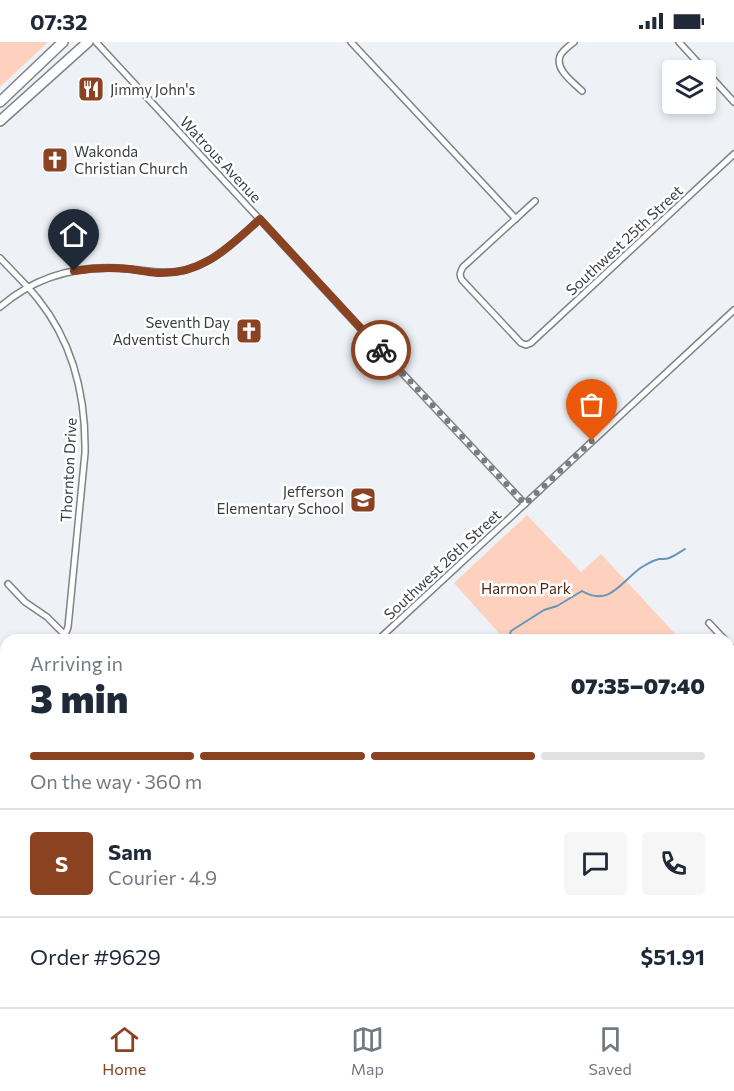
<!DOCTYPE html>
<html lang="en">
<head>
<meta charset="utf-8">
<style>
  :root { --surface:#fff; --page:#f6f6f7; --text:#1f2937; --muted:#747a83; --line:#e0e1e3; --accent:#8a4221 }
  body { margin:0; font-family:Commissioner,sans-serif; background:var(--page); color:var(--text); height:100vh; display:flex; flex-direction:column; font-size:22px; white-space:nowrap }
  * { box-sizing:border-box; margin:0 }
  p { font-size:20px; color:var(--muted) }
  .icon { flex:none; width:33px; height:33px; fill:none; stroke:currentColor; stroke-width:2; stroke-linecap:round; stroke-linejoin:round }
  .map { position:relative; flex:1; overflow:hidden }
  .panel { position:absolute; left:0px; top:592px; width:735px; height:374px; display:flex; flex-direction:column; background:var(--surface); border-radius:18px 18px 0 0; box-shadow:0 3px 9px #0003 }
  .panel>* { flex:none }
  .tools { position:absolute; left:662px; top:18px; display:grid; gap:12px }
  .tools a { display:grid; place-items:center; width:54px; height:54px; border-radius:6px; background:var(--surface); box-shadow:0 3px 9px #0003; font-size:30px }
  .pin { position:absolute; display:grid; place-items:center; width:51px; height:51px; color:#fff; margin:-62px -26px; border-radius:50% 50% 50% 0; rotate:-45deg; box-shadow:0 0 6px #0007 }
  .pin .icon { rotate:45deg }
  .courier { position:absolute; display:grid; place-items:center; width:60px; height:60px; margin:-30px; border:4px solid #8a4221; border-radius:50%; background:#fff; color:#222; box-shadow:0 2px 8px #0007 }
  .headline em { font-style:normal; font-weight:800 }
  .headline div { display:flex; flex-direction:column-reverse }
  .headline { display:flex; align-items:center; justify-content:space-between; height:102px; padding:0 30px }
  h1 { font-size:39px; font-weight:800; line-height:45px }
  .bar { display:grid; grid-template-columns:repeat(4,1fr); gap:9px 6px; align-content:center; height:72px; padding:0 30px }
  .bar i { height:8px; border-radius:4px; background:var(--line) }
  .bar .selected { background:var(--accent) }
  .bar p { grid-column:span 4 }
  .line { display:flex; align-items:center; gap:15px; padding:0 30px; border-top:2px solid var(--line) }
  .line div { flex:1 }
  .round { display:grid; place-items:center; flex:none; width:63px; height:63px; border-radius:6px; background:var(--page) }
  .status { display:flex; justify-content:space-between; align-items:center; height:42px; padding:0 30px; background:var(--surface); direction:ltr }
  .status svg { height:16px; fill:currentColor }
  .dock { display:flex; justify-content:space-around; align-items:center; height:84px; border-top:2px solid var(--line); background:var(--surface); font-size:16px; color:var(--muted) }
  .dock a { display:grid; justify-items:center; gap:3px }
  .dock .selected { color:var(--accent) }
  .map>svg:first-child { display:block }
</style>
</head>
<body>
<div class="status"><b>07:32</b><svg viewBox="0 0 49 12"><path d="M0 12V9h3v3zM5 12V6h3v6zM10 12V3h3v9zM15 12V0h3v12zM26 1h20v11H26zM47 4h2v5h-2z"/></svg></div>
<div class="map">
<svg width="734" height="965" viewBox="0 0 734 965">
  <rect width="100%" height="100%" fill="#eef2f6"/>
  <g fill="#fed1be">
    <path d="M 0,0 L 48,0 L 0,45 Z"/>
    <path d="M 527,473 L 581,530 L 601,512 L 681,598 L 653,598 L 648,593 L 642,598 L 505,598 L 454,541 Z"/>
  </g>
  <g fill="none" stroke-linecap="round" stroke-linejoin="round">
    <g stroke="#6695b9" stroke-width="2">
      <path d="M 508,598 L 511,589 L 544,568 L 557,564 L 582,549 C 610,566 622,538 642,525 C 647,522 654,518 659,517 C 660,517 668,517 669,516 C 674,514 680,510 685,507"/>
      <path d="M 399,960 L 402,965"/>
    </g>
    <defs>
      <g id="minor">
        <path d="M 96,0 L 359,285 L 525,462"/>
        <path d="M 351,0 L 516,177"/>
        <path d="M 574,0 C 569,4 562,9 560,14 C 555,28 573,40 582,49"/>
        <path d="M 679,0 L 734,60"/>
        <path d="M 535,159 L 463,225 C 460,230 459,233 462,238 L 521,301 L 526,303 L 531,301 L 734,112"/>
        <path d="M 0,216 C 13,230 27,243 38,257 C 74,302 86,355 85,411 L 68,585 L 65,593 L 61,598"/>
        <path d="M 0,265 C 37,233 80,222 129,227 C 150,229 169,233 189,227 C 218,218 238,197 260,177"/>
        <path d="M 8,542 L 25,560 L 47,575 L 70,598"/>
        <path d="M 709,581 L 725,598"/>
        <path d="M 378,598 L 734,268"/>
        <path d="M 729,603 L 734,609"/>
        <path d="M 0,656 L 6,651"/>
        <path d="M 729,683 L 734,679"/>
        <path d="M 729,840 L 734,837"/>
        <path d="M 162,960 L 166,965"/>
        <path d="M 317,960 L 321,965"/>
        <path d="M 477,960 L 481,965"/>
        <path d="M 222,965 L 228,960"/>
        <path d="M 585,965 L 590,960"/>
        <path d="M 730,965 L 734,962"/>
      </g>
      <g id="primary">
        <path d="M 0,60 L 63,0"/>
        <path d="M 0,79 L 88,0"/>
      </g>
    </defs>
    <use href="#minor" stroke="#7f8387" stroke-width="8"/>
    <use href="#primary" stroke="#7f8387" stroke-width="12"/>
    <use href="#minor" stroke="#fff" stroke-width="5"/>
    <use href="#primary" stroke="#fff" stroke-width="9"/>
  </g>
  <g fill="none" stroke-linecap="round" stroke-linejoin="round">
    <path stroke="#7a7c7f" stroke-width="6" stroke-dasharray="0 10.8" d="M 381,308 L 525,462 L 592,399"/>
    <path stroke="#8a4221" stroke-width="8" d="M 74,229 C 92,226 110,225 129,227 C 138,228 147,230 157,231 C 202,233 229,205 260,177 L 381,308"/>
  </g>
  <defs>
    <symbol id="restaurant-square" viewBox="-11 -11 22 22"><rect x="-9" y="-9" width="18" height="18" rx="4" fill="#8a4221" stroke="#fff"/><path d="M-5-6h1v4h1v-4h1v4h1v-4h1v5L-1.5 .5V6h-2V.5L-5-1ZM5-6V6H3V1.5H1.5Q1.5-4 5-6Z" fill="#fff"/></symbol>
    <symbol id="church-square" viewBox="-11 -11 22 22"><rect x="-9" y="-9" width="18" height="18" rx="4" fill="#8a4221" stroke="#fff"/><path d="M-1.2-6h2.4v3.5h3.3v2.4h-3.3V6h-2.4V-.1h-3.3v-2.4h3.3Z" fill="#fff"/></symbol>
    <symbol id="school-square" viewBox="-11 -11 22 22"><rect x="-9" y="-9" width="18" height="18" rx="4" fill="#8a4221" stroke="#fff"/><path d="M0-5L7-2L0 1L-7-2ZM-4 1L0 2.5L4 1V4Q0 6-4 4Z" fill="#fff"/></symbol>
  </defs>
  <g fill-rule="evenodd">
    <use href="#restaurant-square" x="76" y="32" width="30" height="30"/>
    <use href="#church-square" x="40" y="103" width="30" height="30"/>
    <use href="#church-square" x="234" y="274" width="30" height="30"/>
    <use href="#school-square" x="348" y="443" width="30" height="30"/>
  </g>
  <g text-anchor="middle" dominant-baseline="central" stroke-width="5" stroke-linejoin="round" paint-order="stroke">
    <g font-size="15" fill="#3b3d3f" stroke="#fff" text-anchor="start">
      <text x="110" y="47">Jimmy John's</text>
      <text x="74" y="109">Wakonda<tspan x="74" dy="17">Christian Church</tspan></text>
      <text x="230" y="280" text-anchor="end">Seventh Day<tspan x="230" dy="17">Adventist Church</tspan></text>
      <text x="344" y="449" text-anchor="end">Jefferson<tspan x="344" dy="17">Elementary School</tspan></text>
    </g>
    <g font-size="15" fill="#3b3d3f" stroke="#fff">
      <text transform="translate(221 117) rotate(47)">Watrous Avenue</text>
      <text transform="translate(624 198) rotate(-43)">Southwest 25th Street</text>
      <text transform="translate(68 428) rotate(-87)">Thornton Drive</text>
      <text transform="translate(442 522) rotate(-43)">Southwest 26th Street</text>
    </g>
    <g font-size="15" fill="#55260f" stroke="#fff">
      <text x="526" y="546">Harmon Park</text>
    </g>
  </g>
</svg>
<div class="tools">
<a><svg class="icon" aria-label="layers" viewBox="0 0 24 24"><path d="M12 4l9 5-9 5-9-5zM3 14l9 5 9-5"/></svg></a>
</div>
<div class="pin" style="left:592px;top:399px;background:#ea580c"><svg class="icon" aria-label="bag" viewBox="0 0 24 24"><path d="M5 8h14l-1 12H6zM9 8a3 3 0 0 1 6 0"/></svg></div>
<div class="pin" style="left:74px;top:229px;background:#1f2937"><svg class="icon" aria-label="home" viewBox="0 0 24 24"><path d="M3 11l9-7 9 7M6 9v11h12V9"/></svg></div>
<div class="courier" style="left:381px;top:308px"><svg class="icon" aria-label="bike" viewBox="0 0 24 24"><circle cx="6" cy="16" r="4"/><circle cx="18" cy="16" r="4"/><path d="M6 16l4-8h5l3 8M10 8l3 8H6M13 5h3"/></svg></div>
<section class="panel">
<div class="headline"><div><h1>3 min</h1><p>Arriving in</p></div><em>07:35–07:40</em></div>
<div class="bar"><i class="selected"></i><i class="selected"></i><i class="selected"></i><i></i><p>On the way · 360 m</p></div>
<div class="line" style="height:108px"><b class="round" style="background:var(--accent);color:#fff">S</b><div><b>Sam</b><p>Courier · 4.9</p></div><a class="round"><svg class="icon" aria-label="chat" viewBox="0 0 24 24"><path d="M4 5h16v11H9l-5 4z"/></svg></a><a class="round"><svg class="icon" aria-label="phone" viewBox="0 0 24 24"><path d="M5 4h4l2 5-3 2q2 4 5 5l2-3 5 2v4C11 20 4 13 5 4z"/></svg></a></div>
<div class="line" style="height:78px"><div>Order #9629</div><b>$51.91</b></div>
</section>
</div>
<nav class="dock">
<a class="selected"><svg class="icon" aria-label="home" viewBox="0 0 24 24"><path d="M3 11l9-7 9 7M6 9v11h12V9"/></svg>Home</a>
<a><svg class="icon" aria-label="map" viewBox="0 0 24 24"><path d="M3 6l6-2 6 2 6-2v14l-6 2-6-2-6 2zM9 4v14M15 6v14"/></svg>Map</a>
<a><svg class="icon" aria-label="saved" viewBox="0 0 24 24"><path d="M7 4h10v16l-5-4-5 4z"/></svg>Saved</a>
</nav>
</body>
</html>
